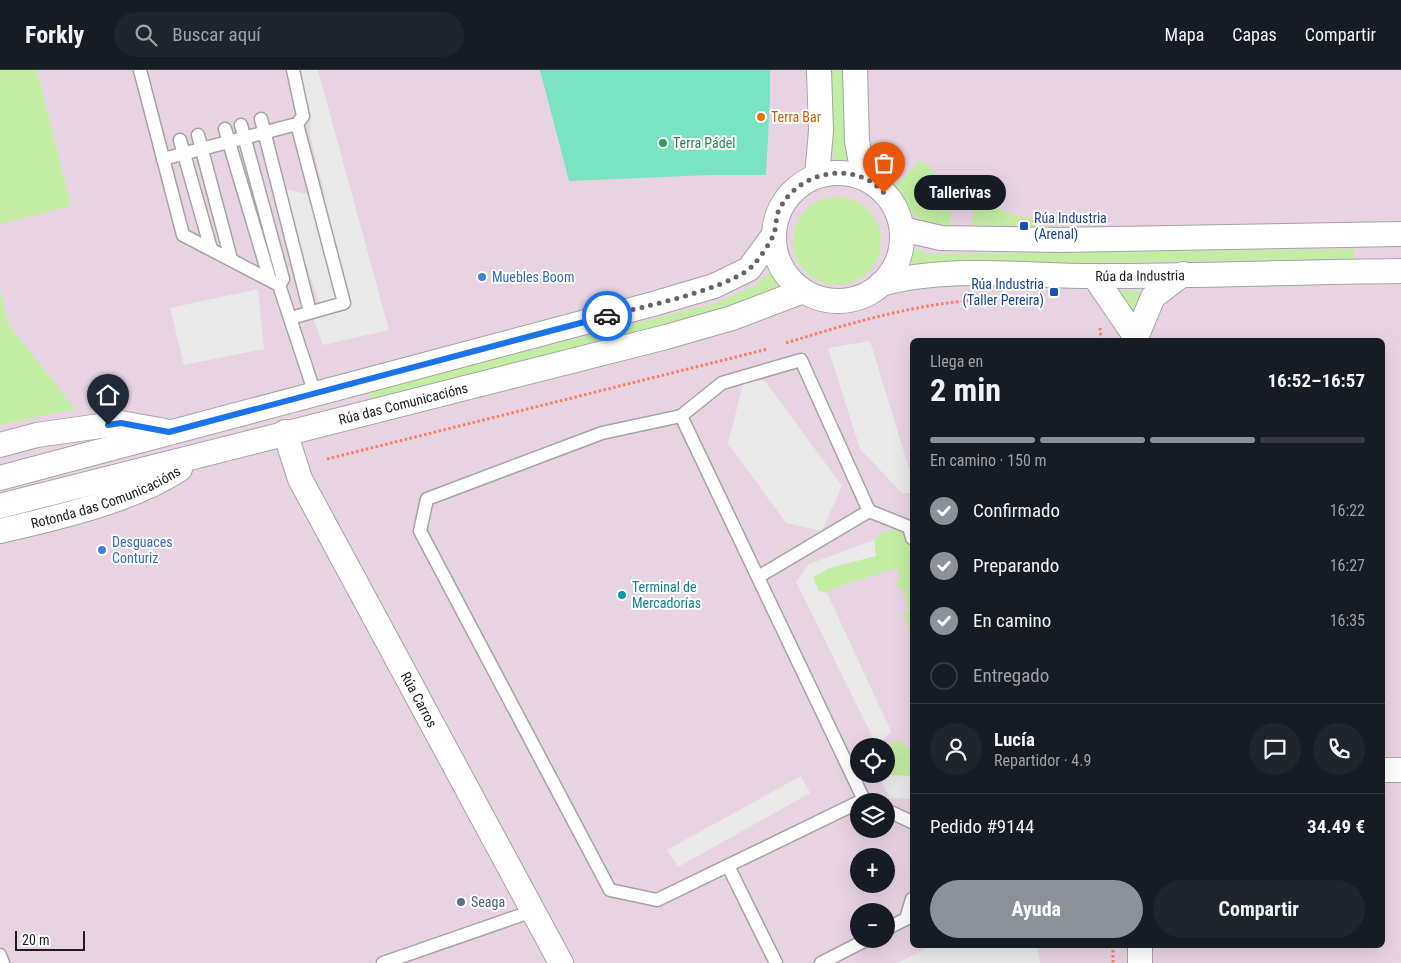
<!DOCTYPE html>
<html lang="es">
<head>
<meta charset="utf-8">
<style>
  :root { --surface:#171b24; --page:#20242c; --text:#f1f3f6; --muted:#9ea1a6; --line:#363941; --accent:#8c9099 }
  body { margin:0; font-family:"Roboto Condensed",sans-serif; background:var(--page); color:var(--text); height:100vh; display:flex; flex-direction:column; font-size:19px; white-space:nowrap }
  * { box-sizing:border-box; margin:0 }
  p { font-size:16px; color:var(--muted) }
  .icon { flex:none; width:28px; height:28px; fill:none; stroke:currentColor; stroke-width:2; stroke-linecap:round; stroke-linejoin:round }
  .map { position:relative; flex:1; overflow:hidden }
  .sheet { position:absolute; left:910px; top:268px; width:475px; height:610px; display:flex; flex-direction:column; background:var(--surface); border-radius:8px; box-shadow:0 5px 20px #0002 }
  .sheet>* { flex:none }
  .controls { position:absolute; left:850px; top:668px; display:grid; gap:10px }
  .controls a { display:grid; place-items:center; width:45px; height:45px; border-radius:50%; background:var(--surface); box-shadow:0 5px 20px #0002; font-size:25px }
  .scale { position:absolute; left:15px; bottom:12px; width:70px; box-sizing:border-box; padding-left:5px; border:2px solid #1d1d1d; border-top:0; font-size:14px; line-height:18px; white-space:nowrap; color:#1d1d1d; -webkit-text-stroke:4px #fff; paint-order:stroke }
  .pin { position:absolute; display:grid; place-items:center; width:42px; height:42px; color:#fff; margin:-51px -21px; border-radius:50% 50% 50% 0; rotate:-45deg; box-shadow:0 0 5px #0007 }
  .pin .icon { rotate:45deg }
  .courier { position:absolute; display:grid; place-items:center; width:50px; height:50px; margin:-25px; border:4px solid #1a73e8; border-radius:50%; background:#fff; color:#222; box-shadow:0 1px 6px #0007 }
  .bubble { position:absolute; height:35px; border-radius:18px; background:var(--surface); box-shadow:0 5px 20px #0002; font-size:16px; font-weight:700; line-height:35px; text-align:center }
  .summary em { font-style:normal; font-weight:700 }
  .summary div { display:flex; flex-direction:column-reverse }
  .summary { display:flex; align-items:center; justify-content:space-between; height:85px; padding:0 20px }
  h1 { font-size:32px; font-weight:700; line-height:38px }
  .bar { display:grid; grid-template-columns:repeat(4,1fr); gap:8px 5px; align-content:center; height:60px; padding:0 20px }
  .bar i { height:6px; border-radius:4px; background:var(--line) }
  .bar .on { background:var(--accent) }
  .bar p { grid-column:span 4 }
  .line { display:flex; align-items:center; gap:12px; padding:0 20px; border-top:1px solid var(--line) }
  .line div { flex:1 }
  .round { display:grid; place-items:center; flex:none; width:52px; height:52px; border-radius:26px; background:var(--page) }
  ol { padding:0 20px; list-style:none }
  li { display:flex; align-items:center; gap:15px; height:55px }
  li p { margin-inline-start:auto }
  li .icon { padding:5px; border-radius:50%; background:var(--accent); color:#fff; stroke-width:4 }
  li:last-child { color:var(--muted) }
  li i { width:28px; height:28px; border:2px solid var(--line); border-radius:50% }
  .action { display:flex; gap:10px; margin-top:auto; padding:10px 20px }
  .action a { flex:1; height:58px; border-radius:30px; background:var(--accent); color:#fff; font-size:20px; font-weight:700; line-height:58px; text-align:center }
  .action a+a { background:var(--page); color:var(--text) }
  header { display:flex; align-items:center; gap:30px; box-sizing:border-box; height:70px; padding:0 25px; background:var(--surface); border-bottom:1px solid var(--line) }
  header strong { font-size:24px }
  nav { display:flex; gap:28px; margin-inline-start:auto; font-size:18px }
  .search { width:350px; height:45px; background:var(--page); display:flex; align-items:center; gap:12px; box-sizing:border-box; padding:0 18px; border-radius:28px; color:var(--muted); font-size:19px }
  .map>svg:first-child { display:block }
</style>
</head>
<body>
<header>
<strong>Forkly</strong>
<div class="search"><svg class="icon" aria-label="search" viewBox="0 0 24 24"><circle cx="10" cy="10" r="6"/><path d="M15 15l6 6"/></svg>Buscar aquí</div>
<nav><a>Mapa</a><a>Capas</a><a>Compartir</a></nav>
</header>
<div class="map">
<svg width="1401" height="893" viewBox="0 0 1401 893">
  <rect width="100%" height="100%" fill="#efebe1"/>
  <path fill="#e8d3e3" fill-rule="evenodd" d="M 0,0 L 1401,0 L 1401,893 L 0,893 ZM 912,270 L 1382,270 L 1382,875 L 912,875 ZM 859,676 L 886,676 L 886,704 L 859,704 ZM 859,731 L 886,731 L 886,759 L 859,759 ZM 859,786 L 886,786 L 886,814 L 859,814 ZM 859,841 L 886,841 L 886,869 L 859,869 Z"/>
  <g fill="#c3eda3">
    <path d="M 0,0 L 37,0 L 71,136 L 0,154 Z"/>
    <path d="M 831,0 L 844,0 L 845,74 L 848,96 L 834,95 Z"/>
    <path d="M 921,90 L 951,118 L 950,156 C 919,155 908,144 893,118 Z"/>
    <circle cx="837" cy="171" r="44"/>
    <path d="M 973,129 L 1021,147 L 1067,148 L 1069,154 L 1041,156 L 973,155 Z"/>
    <path d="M 911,177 L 928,184 L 1354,179 L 1354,189 L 906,195 Z"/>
    <path d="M 772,200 L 780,215 L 729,238 L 371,331 L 369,321 L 716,233 L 755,216 Z"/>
    <path d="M 0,219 L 9,255 L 75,339 L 0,355 Z"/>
    <path d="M 1118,220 L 1145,222 L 1134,246 Z"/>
    <path d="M 897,459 L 911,472 L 912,479 L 912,569 L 904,542 L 909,540 L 902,518 L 898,519 L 895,512 L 900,508 L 897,498 L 831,519 L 827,523 L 819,521 L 813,507 L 829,498 L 876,486 L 874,470 L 882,462 Z"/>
    <path d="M 896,670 L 912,680 L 912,706 L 886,705 L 886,681 Z"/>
  </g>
  <path fill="#7ae3c1" d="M 540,0 L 770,0 L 770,31 L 766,105 L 710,105 L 569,111 Z"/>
  <g fill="#e9e9e9">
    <path d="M 299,0 L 318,0 L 389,260 L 323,275 L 313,248 L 323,246 L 282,118 L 326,129 L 310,67 L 311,48 Z"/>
    <path d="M 258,219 L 264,279 L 184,295 L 170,238 Z"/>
    <path d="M 870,271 L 912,408 L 912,423 L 902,423 L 860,379 L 828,278 Z"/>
    <path d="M 744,311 L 765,311 L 842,416 L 822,461 L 786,453 L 728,373 Z"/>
    <path d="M 874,470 L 876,486 L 829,498 L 813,507 L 819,521 L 827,523 L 891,661 L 882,672 L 874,670 L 796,512 L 809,494 Z"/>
    <path d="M 886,705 L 912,706 L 912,729 L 890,728 L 882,713 Z"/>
    <path d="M 801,706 L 810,723 L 678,797 L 667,780 Z"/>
    <path d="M 933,875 L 1037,875 L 1040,893 L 898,893 Z"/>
  </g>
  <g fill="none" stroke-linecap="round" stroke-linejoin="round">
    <defs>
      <g id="service">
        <path d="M 140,0 L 183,165 L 279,215 L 315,324"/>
        <path d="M 261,49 L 310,242"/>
        <path d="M 241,55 L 283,209 L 279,215"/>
        <path d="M 225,59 L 270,210"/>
        <path d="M 198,65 L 231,189"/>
        <path d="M 180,70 L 211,179"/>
        <path d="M 163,89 L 297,54 L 303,46 L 293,0"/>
        <path d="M 291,248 L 344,233 L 297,54"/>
        <path d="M 681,346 L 722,313 L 801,290 L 869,441 L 909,457 L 912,468"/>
        <path d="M 758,507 L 869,441"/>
        <path d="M 859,732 L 657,830 L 610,820 L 420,461 L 427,429 L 602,363 L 681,346 L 864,730 L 867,731"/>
        <path d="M 886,740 L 912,752"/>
        <path d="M 728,796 L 776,893"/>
        <path d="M 886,859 L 906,849 L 912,829"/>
        <path d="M 0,885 L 3,893"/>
        <path d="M 383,893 L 533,841"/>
        <path d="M 821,893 L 868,869"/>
      </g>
      <g id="minor">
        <path d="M 855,0 L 857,71 L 861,93 L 879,115"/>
        <circle cx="838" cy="167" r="64"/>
        <path d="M 817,106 L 821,61 L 819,0"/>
        <path d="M 902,159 L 941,168 L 1059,170 L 1401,164"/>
        <path d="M 1094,206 L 1135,266"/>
        <path id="s1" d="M 881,214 C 948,195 1024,206 1093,206 C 1196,206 1298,202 1401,201"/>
        <path d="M 1135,270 L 1153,227 L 1183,204"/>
        <path id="s2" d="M 285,362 L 300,409 L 561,893"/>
        <path d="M 0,375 L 37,365 L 121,353 L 165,361"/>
        <path d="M 0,408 L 653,234 L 714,216 L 749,199 L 773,166"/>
        <path id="s3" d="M 0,436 L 666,267 L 732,248 L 803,221"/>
        <path id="s4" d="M 0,461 C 56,448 132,431 180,399"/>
        <path d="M 1382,700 L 1401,700"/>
        <path d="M 1140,875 L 1140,893"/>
      </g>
    </defs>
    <use href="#service" stroke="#a4a4a4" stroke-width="15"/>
    <use href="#minor" stroke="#a4a4a4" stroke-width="26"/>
    <g stroke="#ff7c62" stroke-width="3" stroke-dasharray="2.5 2.5" stroke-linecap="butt">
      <path d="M 1100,258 L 1101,270"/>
      <path d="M 786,273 C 854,252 921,232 992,229"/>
      <path d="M 327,389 L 768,279"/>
      <path d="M 1113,875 L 1113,893"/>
    </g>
    <use href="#service" stroke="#fff" stroke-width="12"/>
    <use href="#minor" stroke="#fff" stroke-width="24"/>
  </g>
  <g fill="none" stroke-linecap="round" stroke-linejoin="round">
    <path stroke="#666562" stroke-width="5" stroke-dasharray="0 9" d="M 607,246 C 646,236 716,222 748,200 C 756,194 769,175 773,166 C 777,158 775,148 779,140 C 795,107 838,93 870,111 C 875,114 880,119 884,123"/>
    <path stroke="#1a73e8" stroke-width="6" d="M 108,355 L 121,353 L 169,362 L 607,246"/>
  </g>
  <circle fill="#e8710a" stroke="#fff" stroke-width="2" cx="761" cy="47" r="5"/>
  <circle fill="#2e9e5b" stroke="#fff" stroke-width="2" cx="663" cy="73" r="5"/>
  <g fill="#1a4fb4" stroke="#fff" stroke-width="2">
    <rect x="1019" y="151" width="10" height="10" rx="2.5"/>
    <rect x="1049" y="217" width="10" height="10" rx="2.5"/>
  </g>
  <g fill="#3f7fe0" stroke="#fff" stroke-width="2">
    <circle cx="482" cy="207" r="5"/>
    <circle cx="102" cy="480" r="5"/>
  </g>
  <circle fill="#0f9aa8" stroke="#fff" stroke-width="2" cx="622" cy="525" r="5"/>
  <circle fill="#5c6f8a" stroke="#fff" stroke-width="2" cx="461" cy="832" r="5"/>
  <g text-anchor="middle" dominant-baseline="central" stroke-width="4" stroke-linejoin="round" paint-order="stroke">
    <g font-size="14" fill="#c56008" stroke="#fff" text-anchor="start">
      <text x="771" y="47">Terra Bar</text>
    </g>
    <g font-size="14" fill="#27864d" stroke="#fff" text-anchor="start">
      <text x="673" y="73">Terra Pádel</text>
    </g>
    <g font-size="14" fill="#164399" stroke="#fff" text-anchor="start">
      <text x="1034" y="148">Rúa Industria<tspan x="1034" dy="16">(Arenal)</tspan></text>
      <text x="1044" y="214" text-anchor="end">Rúa Industria<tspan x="1044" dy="16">(Taller Pereira)</tspan></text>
    </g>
    <g font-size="14" fill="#1d1d1d" stroke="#fff">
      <text stroke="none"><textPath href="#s1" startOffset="260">Rúa da Industria</textPath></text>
      <text stroke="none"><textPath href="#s3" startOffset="416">Rúa das Comunicacións</textPath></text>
      <text stroke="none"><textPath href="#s4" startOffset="111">Rotonda das Comunicacións</textPath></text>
      <text stroke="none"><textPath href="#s2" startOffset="300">Rúa Carros</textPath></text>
    </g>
    <g font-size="14" fill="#366cbe" stroke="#fff" text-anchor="start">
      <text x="492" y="207">Muebles Boom</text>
      <text x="112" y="472">Desguaces<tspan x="112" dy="16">Conturiz</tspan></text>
    </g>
    <g font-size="14" fill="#0d838f" stroke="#fff" text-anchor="start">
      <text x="632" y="517">Terminal de<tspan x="632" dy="16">Mercadorías</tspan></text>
    </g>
    <g font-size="14" fill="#4e5e75" stroke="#fff" text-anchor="start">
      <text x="471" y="832">Seaga</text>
    </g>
  </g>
</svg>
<div class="controls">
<a><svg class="icon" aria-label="locate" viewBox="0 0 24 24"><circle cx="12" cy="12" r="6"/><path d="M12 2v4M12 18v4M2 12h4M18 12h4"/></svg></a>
<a><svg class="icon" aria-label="layers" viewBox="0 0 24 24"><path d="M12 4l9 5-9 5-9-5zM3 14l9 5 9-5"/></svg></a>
<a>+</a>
<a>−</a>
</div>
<div class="scale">20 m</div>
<div class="pin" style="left:884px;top:123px;background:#ea580c"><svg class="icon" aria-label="bag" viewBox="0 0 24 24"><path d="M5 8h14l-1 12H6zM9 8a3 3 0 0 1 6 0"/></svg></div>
<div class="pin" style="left:108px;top:355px;background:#1f2937"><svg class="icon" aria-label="home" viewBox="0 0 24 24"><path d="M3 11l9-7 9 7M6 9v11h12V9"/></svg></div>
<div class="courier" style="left:607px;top:246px"><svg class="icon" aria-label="car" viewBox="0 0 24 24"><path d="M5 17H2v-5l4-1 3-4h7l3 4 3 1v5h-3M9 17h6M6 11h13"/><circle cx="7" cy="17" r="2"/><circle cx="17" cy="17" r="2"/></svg></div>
<div class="bubble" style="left:914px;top:105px;width:92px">Tallerivas</div>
<section class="sheet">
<div class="summary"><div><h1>2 min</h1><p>Llega en</p></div><em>16:52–16:57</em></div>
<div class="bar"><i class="on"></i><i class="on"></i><i class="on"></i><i></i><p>En camino · 150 m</p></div>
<ol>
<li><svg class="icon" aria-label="check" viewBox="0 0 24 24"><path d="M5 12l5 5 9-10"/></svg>Confirmado<p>16:22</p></li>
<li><svg class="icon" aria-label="check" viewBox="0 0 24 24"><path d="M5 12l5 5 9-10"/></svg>Preparando<p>16:27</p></li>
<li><svg class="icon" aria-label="check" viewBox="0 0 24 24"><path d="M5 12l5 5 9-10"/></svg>En camino<p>16:35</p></li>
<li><i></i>Entregado</li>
</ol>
<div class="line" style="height:90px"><a class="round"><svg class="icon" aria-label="person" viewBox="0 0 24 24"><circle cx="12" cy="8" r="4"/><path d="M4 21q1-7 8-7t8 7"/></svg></a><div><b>Lucía</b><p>Repartidor · 4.9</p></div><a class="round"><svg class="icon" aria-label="chat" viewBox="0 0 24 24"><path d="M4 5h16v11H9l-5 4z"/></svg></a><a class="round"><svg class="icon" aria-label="phone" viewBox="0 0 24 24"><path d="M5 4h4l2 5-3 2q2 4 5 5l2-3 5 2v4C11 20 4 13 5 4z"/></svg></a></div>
<div class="line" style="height:65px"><div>Pedido #9144</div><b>34.49 €</b></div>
<div class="action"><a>Ayuda</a><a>Compartir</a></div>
</section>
</div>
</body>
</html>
